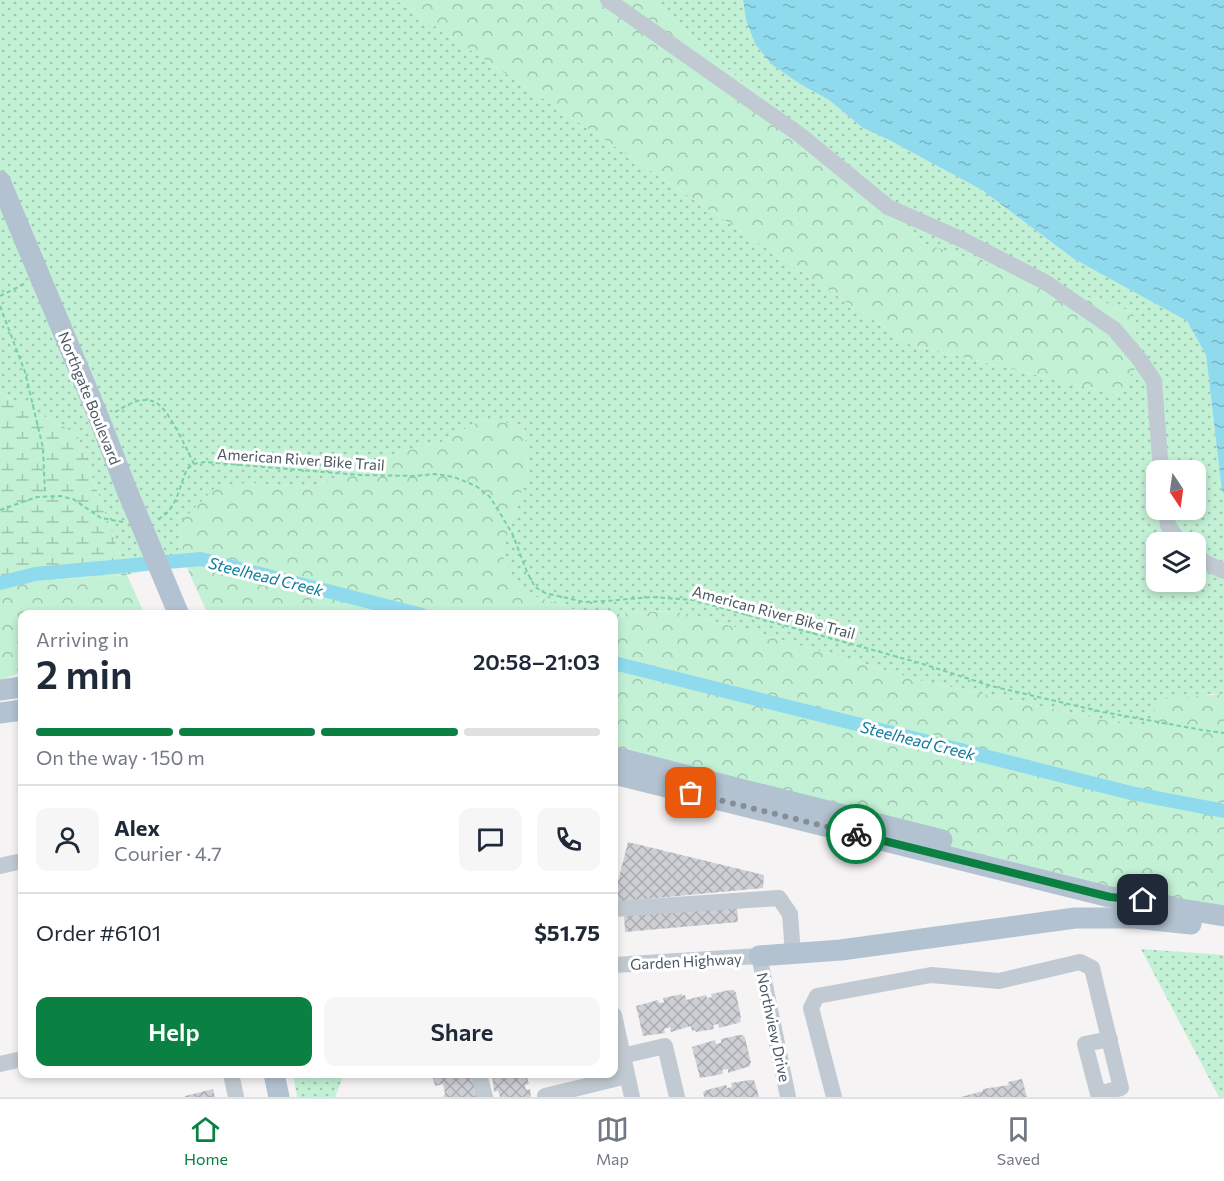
<!DOCTYPE html>
<html lang="en">
<head>
<meta charset="utf-8">
<style>
  :root { --surface:#fff; --page:#f6f6f7; --text:#1f2937; --muted:#747a83; --line:#e0e1e3; --accent:#0b8043 }
  body { margin:0; font-family:Commissioner,sans-serif; background:var(--page); color:var(--text); height:100vh; display:flex; flex-direction:column; font-size:22px; white-space:nowrap }
  * { box-sizing:border-box; margin:0 }
  p { font-size:20px; color:var(--muted) }
  .icon { flex:none; width:33px; height:33px; fill:none; stroke:currentColor; stroke-width:2; stroke-linecap:round; stroke-linejoin:round }
  .map { position:relative; flex:1; overflow:hidden }
  .panel { position:absolute; left:18px; top:610px; width:600px; height:468px; display:flex; flex-direction:column; background:var(--surface); border-radius:12px; box-shadow:0 3px 9px #0003 }
  .panel>* { flex:none }
  .needle { width:39px; rotate:167deg }
  .tools { position:absolute; left:1146px; top:460px; display:grid; gap:12px }
  .tools a { display:grid; place-items:center; width:60px; height:60px; border-radius:12px; background:var(--surface); box-shadow:0 3px 9px #0003; font-size:30px }
  .pin { position:absolute; display:grid; place-items:center; width:51px; height:51px; color:#fff; margin:-26px; border-radius:12px; box-shadow:0 3px 9px #0006 }
  .courier { position:absolute; display:grid; place-items:center; width:60px; height:60px; margin:-30px; border:4px solid #0b8043; border-radius:50%; background:#fff; color:#222; box-shadow:0 2px 8px #0007 }
  .head em { font-style:normal; font-weight:600 }
  .head div { display:flex; flex-direction:column-reverse }
  .head { display:flex; align-items:center; justify-content:space-between; height:102px; padding:0 18px }
  h1 { font-size:39px; font-weight:600; line-height:45px }
  .bar { display:grid; grid-template-columns:repeat(4,1fr); gap:9px 6px; align-content:center; height:72px; padding:0 18px }
  .bar i { height:8px; border-radius:4px; background:var(--line) }
  .bar .on { background:var(--accent) }
  .bar p { grid-column:span 4 }
  .line { display:flex; align-items:center; gap:15px; padding:0 18px; border-top:2px solid var(--line) }
  .line div { flex:1 }
  .round { display:grid; place-items:center; flex:none; width:63px; height:63px; border-radius:12px; background:var(--page) }
  .primary-button { display:flex; gap:12px; margin-top:auto; padding:12px 18px }
  .primary-button a { flex:1; height:69px; border-radius:12px; background:var(--accent); color:#fff; font-size:24px; font-weight:600; line-height:69px; text-align:center }
  .primary-button a+a { background:var(--page); color:var(--text) }
  .dock { display:flex; justify-content:space-around; align-items:center; height:84px; border-top:2px solid var(--line); background:var(--surface); font-size:16px; color:var(--muted) }
  .dock a { display:grid; justify-items:center; gap:3px }
  .dock .on { color:var(--accent) }
  .map>svg:first-child { display:block }
</style>
</head>
<body>
<div class="map">
<svg width="1224" height="1097" viewBox="0 0 1224 1097">
  <defs>
    <pattern id="grass-dots" width="8" height="8" patternUnits="userSpaceOnUse" patternTransform="scale(1.5)"><rect width="8" height="8" fill="#c3f1d5"/><path d="M2 2h.1M6 6h.1" fill="none" stroke="#a0c6b0" stroke-width="1.8" stroke-linecap="round"/></pattern>
    <pattern id="forest-crowns" width="20" height="18" patternUnits="userSpaceOnUse" patternTransform="scale(1.5)"><rect width="20" height="18" fill="#c3f1d5"/><path d="M2 6a3 3 0 1 1 6 0M12 15a3 3 0 1 1 6 0" fill="none" stroke="#a0c6b0"/></pattern>
    <pattern id="wetland-marsh" width="20" height="14" patternUnits="userSpaceOnUse" patternTransform="scale(1.5)"><rect width="20" height="14" fill="#c3f1d5"/><path d="M1 5h8M5 5V1M11 12h8M15 12V8" fill="none" stroke="#a0c6b0"/></pattern>
    <pattern id="water-ripples" width="26" height="14" patternUnits="userSpaceOnUse" patternTransform="scale(1.5)"><rect width="26" height="14" fill="#90daee"/><path d="M2 4q2-2 4 0t4 0M15 11q2-2 4 0t4 0" fill="none" stroke="#78b4c4"/></pattern>
    <pattern id="building-cross-hatch" width="8" height="8" patternUnits="userSpaceOnUse" patternTransform="scale(1.5)"><rect width="8" height="8" fill="#cdcfd5"/><path d="M0 0l8 8M0 8l8-8" fill="none" stroke="#a8abb0"/></pattern>
  </defs>
  <rect width="100%" height="100%" fill="#f5f3f3"/>
  <g fill="url(#grass-dots)" fill-rule="evenodd">
    <path d="M 0,0 L 396,0 L 909,344 L 1119,395 L 1133,312 L 923,243 L 651,0 L 743,0 L 746,20 L 755,44 L 771,64 L 800,84 L 829,100 L 863,128 L 889,140 L 982,190 L 1074,259 L 1187,321 L 1206,355 L 1222,492 L 1224,493 L 1224,694 L 1209,694 L 1146,729 L 922,681 L 758,633 L 672,611 L 610,614 L 572,609 L 519,591 L 501,553 L 528,473 L 524,425 L 481,420 L 444,441 L 391,455 L 312,487 L 248,483 L 179,523 L 184,561 L 127,575 L 77,434 L 0,393 ZM 1156,471 L 1196,471 L 1196,510 L 1156,510 ZM 1156,543 L 1196,543 L 1196,582 L 1156,582 Z"/>
    <path d="M 1141,949 L 1224,955 L 1224,1097 L 1219,1097 Z"/>
    <path d="M 293,1074 L 344,1074 L 335,1097 L 297,1097 Z"/>
  </g>
  <g fill="url(#forest-crowns)">
    <path d="M 396,0 L 651,0 L 923,243 L 1133,312 L 1140,360 L 1119,395 L 909,344 Z"/>
    <path d="M 481,420 L 524,425 L 528,473 L 501,553 L 520,591 L 572,609 L 610,614 L 672,611 L 758,633 L 922,681 L 1146,729 L 1160,699 L 1224,694 L 1224,914 L 1181,909 L 614,757 L 614,615 L 208,615 L 184,561 L 179,523 L 218,485 L 248,483 L 312,487 L 391,455 L 444,441 Z"/>
    <path d="M 127,575 L 145,615 L 22,615 L 22,672 L 0,680 L 0,583 Z"/>
  </g>
  <path fill="url(#wetland-marsh)" d="M 0,393 L 77,434 L 127,575 L 0,583 Z"/>
  <path fill="url(#water-ripples)" d="M 743,0 L 1224,0 L 1224,493 L 1222,492 L 1206,355 L 1187,321 L 1074,259 L 982,190 L 889,140 L 863,128 L 829,100 L 800,84 L 771,64 L 755,44 L 746,20 Z"/>
  <g fill="none" stroke-linecap="round" stroke-linejoin="round">
    <g stroke="#90daee" stroke-width="14">
      <path d="M 0,583 L 35,574 L 201,559 L 422,615"/>
      <path d="M 614,663 L 1131,793 L 1224,811"/>
    </g>
  </g>
  <g fill="url(#building-cross-hatch)">
    <path d="M 628,842 L 764,875 L 763,888 L 614,902 L 614,897 Z"/>
    <path d="M 737,905 L 738,922 L 625,932 L 624,914 Z"/>
    <path d="M 730,990 L 734,990 L 736,993 L 741,1018 L 740,1018 L 741,1021 L 738,1023 L 719,1028 L 718,1024 L 713,1025 L 714,1029 L 696,1032 L 695,1030 L 692,1031 L 691,1026 L 671,1032 L 670,1027 L 664,1029 L 665,1033 L 643,1036 L 636,1006 L 658,1000 L 659,1003 L 664,1002 L 663,998 L 682,994 L 682,996 L 685,995 L 686,1000 L 706,995 L 707,998 L 712,997 L 711,994 Z"/>
    <path d="M 739,1035 L 743,1035 L 745,1038 L 751,1063 L 750,1063 L 750,1066 L 728,1073 L 728,1069 L 722,1070 L 723,1074 L 700,1078 L 692,1047 L 715,1040 L 716,1044 L 721,1043 L 721,1039 Z"/>
    <path d="M 432,1074 L 476,1074 L 481,1097 L 443,1097 L 445,1094 L 443,1084 L 435,1086 Z"/>
    <path d="M 492,1074 L 526,1074 L 529,1084 L 525,1085 L 526,1090 L 530,1089 L 531,1097 L 500,1097 L 498,1091 L 494,1092 Z"/>
    <path d="M 1022,1079 L 1027,1097 L 961,1097 L 983,1091 L 983,1089 L 1009,1085 L 1008,1082 Z"/>
    <path d="M 750,1080 L 754,1080 L 755,1083 L 759,1097 L 704,1097 L 703,1092 L 707,1090 L 726,1085 L 727,1088 L 732,1087 L 731,1083 Z"/>
    <path d="M 213,1089 L 215,1097 L 185,1097 L 185,1096 Z"/>
  </g>
  <g fill="none" stroke-linecap="round" stroke-linejoin="round">
    <g stroke="#7ad0a6" stroke-width="2" stroke-dasharray="4.5 3" stroke-linecap="butt">
      <path d="M 0,296 L 24,284"/>
      <path d="M 0,306 L 25,372 L 43,448 L 45,494"/>
      <path d="M 115,412 C 124,407 134,400 145,400 C 150,400 154,401 158,404 C 170,412 187,450 194,464"/>
      <path d="M 0,510 L 37,497 L 60,496 L 73,499 L 101,518 L 123,522"/>
      <path d="M 158,519 C 177,510 179,487 187,469 L 194,464 L 205,462 L 360,475 L 416,476 L 435,474 L 454,477 L 476,486 L 490,497 L 512,533 L 527,572 L 535,587 L 545,593 L 584,602 L 606,601 L 652,597 L 693,600 L 923,664 L 991,686 L 1103,712 L 1202,730 L 1224,733"/>
    </g>
    <g stroke="#c1cad2" stroke-width="16">
      <path d="M 608,0 L 800,135 L 888,207 L 963,240 L 1045,282 L 1114,329 L 1140,360 L 1154,381 L 1161,471"/>
      <path d="M 1166,510 L 1168,525 L 1180,543"/>
      <path d="M 1196,555 L 1206,563 L 1224,571"/>
      <path d="M 0,866 L 22,861"/>
      <path d="M 614,909 L 779,898 L 790,914 L 793,954"/>
      <path d="M 614,965 L 759,956 L 788,1097"/>
      <path d="M 614,1015 L 632,1097"/>
      <path d="M 622,1056 L 665,1046 L 677,1097"/>
      <path d="M 0,1064 L 22,1059"/>
      <path d="M 231,1074 L 236,1097"/>
      <path d="M 479,1074 L 485,1097"/>
      <path d="M 545,1096 L 627,1076"/>
      <path d="M 834,1097 L 811,1008 L 817,996 L 931,975 L 999,981 L 1080,962 L 1092,968 L 1121,1088 L 1098,1094 L 1085,1044 L 1110,1039"/>
    </g>
    <g stroke="#b3c2d1" stroke-width="21">
      <path d="M 0,181 L 99,418 L 128,493"/>
      <path d="M 0,690 L 22,687"/>
      <path d="M 0,713 L 22,710"/>
      <path d="M 614,757 L 942,840"/>
      <path d="M 614,774 L 760,810 L 1110,897 L 1143,900 L 1181,909 L 1224,916"/>
      <path d="M 759,956 L 841,950 L 1075,918 L 1134,918 L 1191,924"/>
      <path d="M 274,1074 L 279,1097"/>
    </g>
    <path stroke="#b3c2d1" stroke-width="21" d="M 128,493 L 179,615"/>
  </g>
  <g fill="none" stroke-linecap="round" stroke-linejoin="round">
    <path stroke="#868d94" stroke-width="6" stroke-dasharray="0 10.8" d="M 691,793 L 856,834"/>
    <path stroke="#0b8043" stroke-width="8" d="M 856,834 L 1110,897 L 1143,900"/>
  </g>
  <g text-anchor="middle" dominant-baseline="central" stroke-width="6" stroke-linejoin="round" paint-order="stroke">
    <g font-size="15" fill="#4a5661" stroke="#fff">
      <text transform="translate(90 398) rotate(68)">Northgate Boulevard</text>
      <text transform="translate(301 459) rotate(4)">American River Bike Trail</text>
      <text transform="translate(774 612) rotate(15)">American River Bike Trail</text>
      <text transform="translate(686 961) rotate(-3)">Garden Highway</text>
      <text transform="translate(774 1027) rotate(78)">Northview Drive</text>
    </g>
    <g font-size="16" font-style="italic" fill="#0c7c9b" stroke="#fff">
      <text transform="translate(266 576) rotate(14)">Steelhead Creek</text>
      <text transform="translate(918 740) rotate(14)">Steelhead Creek</text>
    </g>
  </g>
</svg>
<div class="tools">
<a><svg class="needle" viewBox="-14 -14 28 28"><path d="M0-13l5 13h-10z" fill="#e53935"/><path d="M0 13l5-13h-10z" fill="#747a83"/></svg></a>
<a><svg class="icon" aria-label="layers" viewBox="0 0 24 24"><path d="M12 4l9 5-9 5-9-5zM3 14l9 5 9-5"/></svg></a>
</div>
<div class="pin" style="left:691px;top:793px;background:#ea580c"><svg class="icon" aria-label="bag" viewBox="0 0 24 24"><path d="M5 8h14l-1 12H6zM9 8a3 3 0 0 1 6 0"/></svg></div>
<div class="pin" style="left:1143px;top:900px;background:#1f2937"><svg class="icon" aria-label="home" viewBox="0 0 24 24"><path d="M3 11l9-7 9 7M6 9v11h12V9"/></svg></div>
<div class="courier" style="left:856px;top:834px"><svg class="icon" aria-label="bike" viewBox="0 0 24 24"><circle cx="6" cy="16" r="4"/><circle cx="18" cy="16" r="4"/><path d="M6 16l4-8h5l3 8M10 8l3 8H6M13 5h3"/></svg></div>
<section class="panel">
<div class="head"><div><h1>2 min</h1><p>Arriving in</p></div><em>20:58–21:03</em></div>
<div class="bar"><i class="on"></i><i class="on"></i><i class="on"></i><i></i><p>On the way · 150 m</p></div>
<div class="line" style="height:108px"><a class="round"><svg class="icon" aria-label="person" viewBox="0 0 24 24"><circle cx="12" cy="8" r="4"/><path d="M4 21q1-7 8-7t8 7"/></svg></a><div><b>Alex</b><p>Courier · 4.7</p></div><a class="round"><svg class="icon" aria-label="chat" viewBox="0 0 24 24"><path d="M4 5h16v11H9l-5 4z"/></svg></a><a class="round"><svg class="icon" aria-label="phone" viewBox="0 0 24 24"><path d="M5 4h4l2 5-3 2q2 4 5 5l2-3 5 2v4C11 20 4 13 5 4z"/></svg></a></div>
<div class="line" style="height:78px"><div>Order #6101</div><b>$51.75</b></div>
<div class="primary-button"><a>Help</a><a>Share</a></div>
</section>
</div>
<nav class="dock">
<a class="on"><svg class="icon" aria-label="home" viewBox="0 0 24 24"><path d="M3 11l9-7 9 7M6 9v11h12V9"/></svg>Home</a>
<a><svg class="icon" aria-label="map" viewBox="0 0 24 24"><path d="M3 6l6-2 6 2 6-2v14l-6 2-6-2-6 2zM9 4v14M15 6v14"/></svg>Map</a>
<a><svg class="icon" aria-label="saved" viewBox="0 0 24 24"><path d="M7 4h10v16l-5-4-5 4z"/></svg>Saved</a>
</nav>
</body>
</html>
